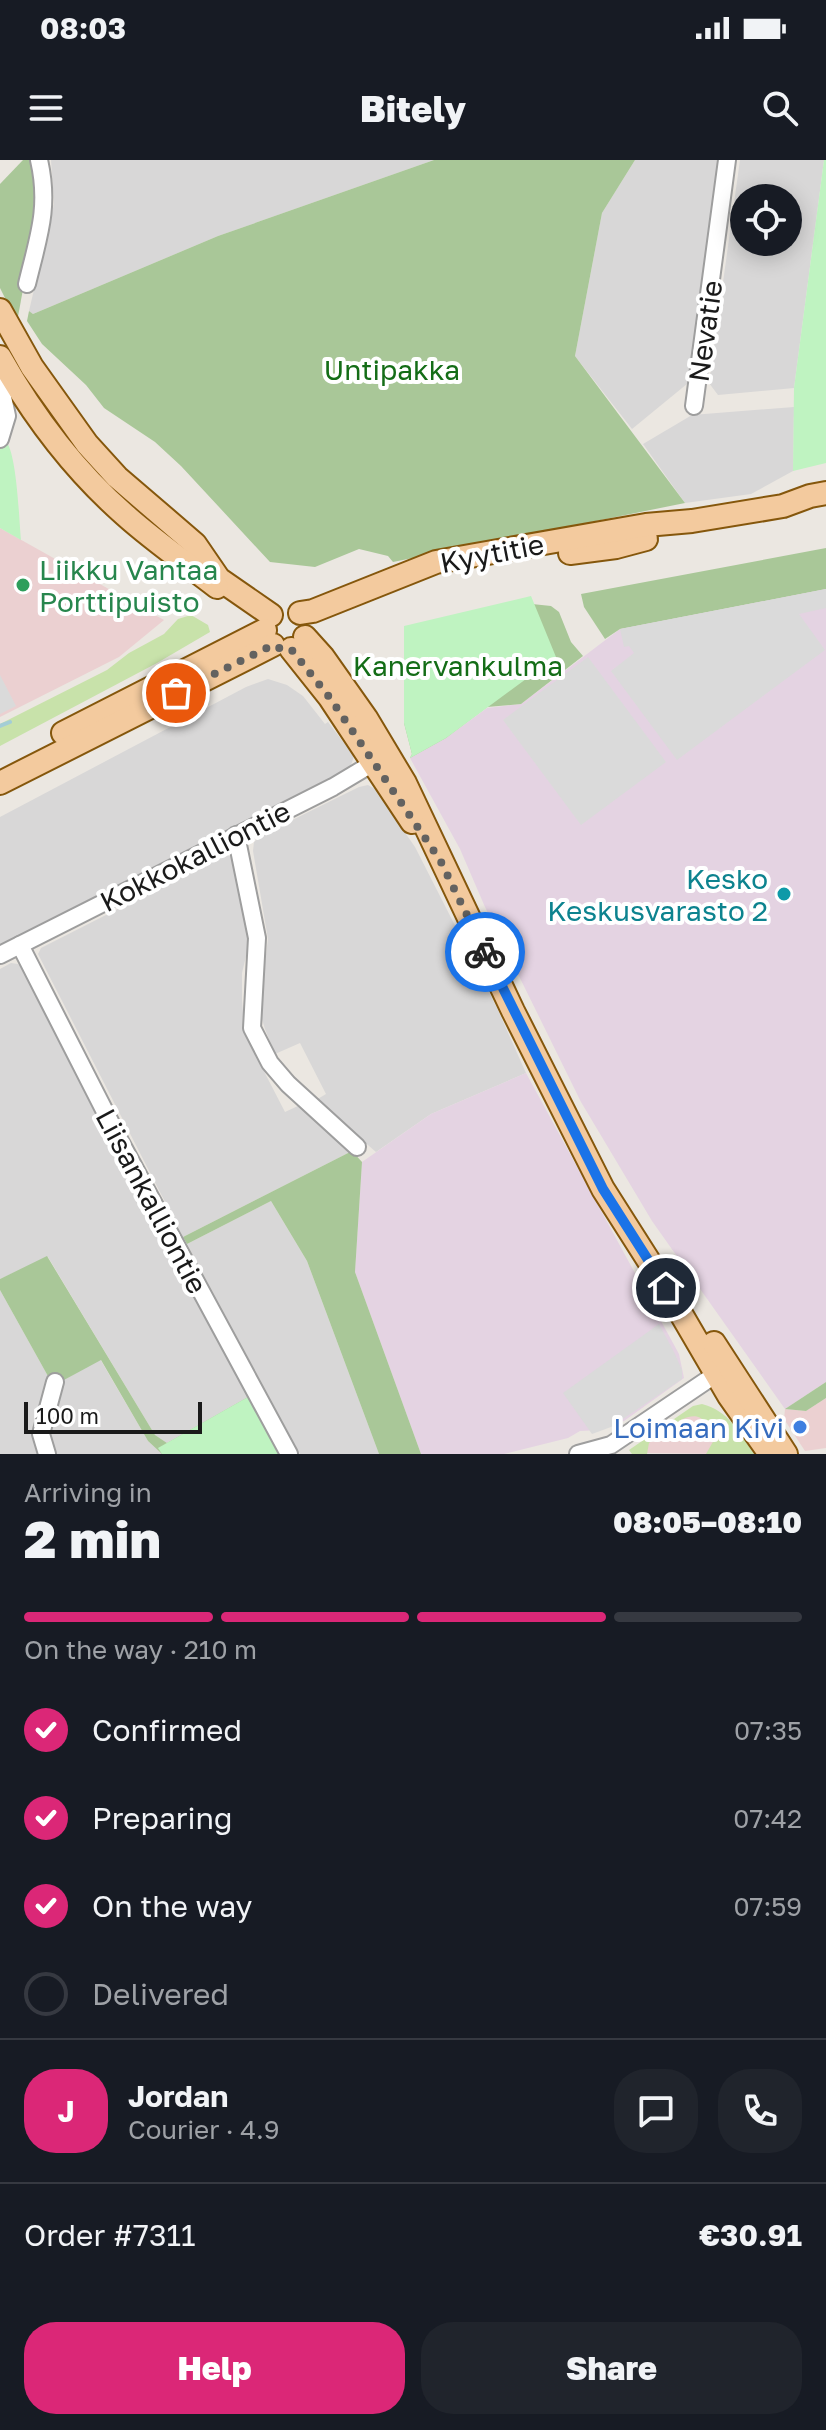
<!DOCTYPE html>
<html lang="en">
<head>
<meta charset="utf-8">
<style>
  :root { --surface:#171b24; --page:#20242c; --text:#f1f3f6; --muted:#9ea1a6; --line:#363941; --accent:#db2777 }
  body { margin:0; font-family:"Golos Text",sans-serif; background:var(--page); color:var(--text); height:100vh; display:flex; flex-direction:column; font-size:30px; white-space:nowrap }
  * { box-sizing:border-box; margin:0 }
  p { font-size:26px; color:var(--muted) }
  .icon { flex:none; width:44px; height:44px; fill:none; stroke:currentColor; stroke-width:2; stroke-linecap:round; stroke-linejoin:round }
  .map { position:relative; height:1294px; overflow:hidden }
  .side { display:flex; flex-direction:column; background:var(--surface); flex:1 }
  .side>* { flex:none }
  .tools { position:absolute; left:730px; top:24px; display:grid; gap:16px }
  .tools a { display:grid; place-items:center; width:72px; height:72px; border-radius:50%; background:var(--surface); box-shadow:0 4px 20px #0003; font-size:40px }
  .scale { position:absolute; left:24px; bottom:20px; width:178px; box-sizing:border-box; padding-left:8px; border:4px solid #1a1a1a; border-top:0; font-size:22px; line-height:28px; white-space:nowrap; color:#1a1a1a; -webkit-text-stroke:6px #fff; paint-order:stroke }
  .pin { position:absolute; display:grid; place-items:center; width:68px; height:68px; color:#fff; margin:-34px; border:4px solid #fff; border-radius:50%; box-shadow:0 2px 8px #0007 }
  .courier { position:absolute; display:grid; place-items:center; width:80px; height:80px; margin:-40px; border:6px solid #1a73e8; border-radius:50%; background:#fff; color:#222; box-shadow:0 2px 10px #0007 }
  .overview em { font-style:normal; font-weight:800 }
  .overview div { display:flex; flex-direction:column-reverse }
  .overview { display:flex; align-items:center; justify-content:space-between; height:136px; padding:0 24px }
  h1 { font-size:52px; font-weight:800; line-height:60px }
  .bar { display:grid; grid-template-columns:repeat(4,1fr); gap:12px 8px; align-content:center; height:96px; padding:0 24px }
  .bar i { height:10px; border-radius:6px; background:var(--line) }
  .bar .current { background:var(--accent) }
  .bar p { grid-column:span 4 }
  .line { display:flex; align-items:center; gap:20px; padding:0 24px; border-top:2px solid var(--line) }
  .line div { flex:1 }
  .round { display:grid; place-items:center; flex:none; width:84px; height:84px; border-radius:32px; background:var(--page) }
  ol { padding:0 24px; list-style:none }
  li { display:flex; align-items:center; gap:24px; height:88px }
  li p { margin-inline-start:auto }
  li .icon { padding:8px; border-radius:50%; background:var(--accent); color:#fff; stroke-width:4 }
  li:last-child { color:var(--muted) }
  li i { width:44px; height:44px; border:4px solid var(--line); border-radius:50% }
  .action { display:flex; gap:16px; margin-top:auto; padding:16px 24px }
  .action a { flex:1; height:92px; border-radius:32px; background:var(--accent); color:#fff; font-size:32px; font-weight:800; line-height:92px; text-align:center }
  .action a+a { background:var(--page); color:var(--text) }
  .status { display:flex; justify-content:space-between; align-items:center; height:56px; padding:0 40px; background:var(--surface); direction:ltr }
  .status svg { height:22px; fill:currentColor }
  header { display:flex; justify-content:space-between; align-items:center; height:104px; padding:0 24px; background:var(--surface); font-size:36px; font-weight:800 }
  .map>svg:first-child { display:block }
</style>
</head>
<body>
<div class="status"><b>08:03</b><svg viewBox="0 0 49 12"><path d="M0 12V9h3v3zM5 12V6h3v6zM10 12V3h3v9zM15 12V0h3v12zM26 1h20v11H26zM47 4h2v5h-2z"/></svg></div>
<header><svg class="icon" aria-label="menu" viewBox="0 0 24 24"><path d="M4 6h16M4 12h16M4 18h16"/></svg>Bitely<svg class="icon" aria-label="search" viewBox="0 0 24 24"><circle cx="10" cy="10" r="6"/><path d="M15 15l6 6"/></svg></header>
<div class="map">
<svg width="826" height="1294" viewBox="0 0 826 1294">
  <rect width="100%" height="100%" fill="#ebe7e1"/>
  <g fill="#d8d7d7" fill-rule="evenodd">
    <path d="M 51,0 L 434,0 L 218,76 L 33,154 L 29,151 L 54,44 Z"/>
    <path d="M 635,0 L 720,0 L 693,219 L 632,269 L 575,196 L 602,53 Z"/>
    <path d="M 740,0 L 824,0 L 794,228 L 718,235 L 709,223 ZM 744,38 L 788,38 L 788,82 L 744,82 Z"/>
    <path d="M 794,247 L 793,311 L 751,334 L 685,343 L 643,284 L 692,255 Z"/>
    <path d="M 268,519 L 287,525 L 303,536 L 325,564 L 328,562 L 354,596 L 350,608 L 0,786 L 0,657 L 246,527 Z"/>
    <path d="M 368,625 L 375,629 L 415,687 L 497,848 L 526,913 L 431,954 L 376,992 L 316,940 L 326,934 L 300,883 L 275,894 L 265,869 L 259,849 L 268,779 L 253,691 L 254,682 L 262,675 L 359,627 Z"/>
    <path d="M 226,694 L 235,699 L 249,784 L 242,813 L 242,840 L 244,865 L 253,890 L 285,952 L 300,945 L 352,991 L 183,1077 L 38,794 L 41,788 Z"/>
    <path d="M 11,803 L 18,804 L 23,809 L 248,1237 L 167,1283 L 155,1275 L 48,1097 L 0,1119 L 0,809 Z"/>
    <path d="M 271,1041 L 307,1101 L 379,1294 L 300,1294 L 187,1084 Z"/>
    <path d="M 0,1130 L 49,1218 L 32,1271 L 41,1294 L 0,1294 Z"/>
    <path d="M 100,1199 L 148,1281 L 162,1294 L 53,1294 L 46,1276 L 64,1220 Z"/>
  </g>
  <g fill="#ebd0d1">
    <path d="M 0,368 L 164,460 L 119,497 L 0,557 Z"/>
    <path d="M 826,1238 L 826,1288 L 805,1291 L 784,1259 L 785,1249 L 806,1251 Z"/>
    <path d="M 702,1246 L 723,1294 L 641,1293 L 640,1287 Z"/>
  </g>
  <g fill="#e4d3e2">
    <path d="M 826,429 L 826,1222 L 785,1249 L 652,1061 L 581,942 L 485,747 L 460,689 L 410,598 L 446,578 L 487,548 L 521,544 L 620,469 Z"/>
    <path d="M 526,913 L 679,1194 L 684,1218 L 624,1261 L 601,1270 L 580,1271 L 568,1278 L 504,1294 L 421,1294 L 355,1112 L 362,1002 L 431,954 Z"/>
  </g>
  <g fill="#c8e2aa">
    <path d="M 191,455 L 208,465 L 210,472 L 157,503 L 0,586 L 0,564 L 107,510 L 129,493 L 164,474 L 178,459 Z"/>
    <path d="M 702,1244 C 729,1251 739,1272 754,1294 L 706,1294 L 714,1280 C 701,1234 673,1266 649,1283 L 647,1294 L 632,1294 L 629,1290 L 693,1246 Z"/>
  </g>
  <g fill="#a9c798">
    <path d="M 23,0 L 34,0 L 41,31 L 17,162 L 0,128 L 0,24 Z"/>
    <path d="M 434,0 L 635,0 L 602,53 L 575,196 L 685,343 L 393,402 L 388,396 L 359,389 L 315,407 L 270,402 L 181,306 L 155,282 L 104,248 L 86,225 L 42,184 L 27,161 L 29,151 L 33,154 L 218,76 Z"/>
    <path d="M 826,388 L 826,429 L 620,469 L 605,479 L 584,447 L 581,434 Z"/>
    <path d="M 532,444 L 551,446 L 559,452 L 571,482 L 583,496 L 521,544 L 487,547 L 446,578 L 410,598 L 412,594 L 404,563 L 404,489 Z"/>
    <path d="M 352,991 L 362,1002 L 355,1112 L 421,1294 L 379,1294 L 307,1101 L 271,1041 L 187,1084 L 183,1077 Z"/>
    <path d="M 47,1096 L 155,1275 L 167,1283 L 248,1237 L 279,1294 L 162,1294 L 148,1281 L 101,1200 L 64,1220 L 49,1218 L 0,1130 L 0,1119 Z"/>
    <path d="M 826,1222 L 826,1238 L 806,1251 L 785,1249 Z"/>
  </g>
  <g fill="#bff3c1">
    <path d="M 824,0 L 826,0 L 826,303 L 793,311 L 794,228 Z"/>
    <path d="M 5,280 C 17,291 19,360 21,380 L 0,368 L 0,288 Z"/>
    <path d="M 531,436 L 556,497 L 446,578 L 410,598 L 412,594 L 404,563 L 404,466 Z"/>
    <path d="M 248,1237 L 279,1294 L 162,1294 L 158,1288 Z"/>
  </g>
  <g fill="#dadada">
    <path d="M 826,429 L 826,448 L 799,454 L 825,490 L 677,600 L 611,511 L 634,493 L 629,486 L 624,487 L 620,469 Z"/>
    <path d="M 588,497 L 666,602 L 581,665 L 503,560 Z"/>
    <path d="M 0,515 L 16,546 L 0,554 Z"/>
    <path d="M 659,1164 L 674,1192 L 682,1210 L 682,1219 L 611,1267 L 592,1274 L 563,1233 Z"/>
  </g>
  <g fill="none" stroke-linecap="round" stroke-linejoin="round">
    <path stroke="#a4cdd6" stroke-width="4" d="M 0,566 L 10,562"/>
    <defs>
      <g id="minor">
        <path d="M 27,124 C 38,78 50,48 39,0"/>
        <path d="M 0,223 L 7,256 L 0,279"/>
        <path d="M 694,246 L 727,0"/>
        <path d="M 236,675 L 257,778 L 252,868 L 270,903 L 288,924 L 357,987"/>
        <path d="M 20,785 L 121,983 L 289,1294"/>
        <path d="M 0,795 L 333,627 L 380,599"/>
        <path d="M 47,1294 L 41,1274 L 55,1222"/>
        <path d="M 578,1294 L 611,1285 L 725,1208"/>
      </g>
      <g id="major">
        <path d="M 0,150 L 32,207 L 87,284 L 117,317 L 195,384 L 219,419 L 271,455"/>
        <path d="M 0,197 C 33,256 74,310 125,355 C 154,381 186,403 217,427"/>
        <path d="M 570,393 L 616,387 L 646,379"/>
        <path d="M 300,453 L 313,451 L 436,402 L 646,365 L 692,361 L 783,346 L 810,336 L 826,333"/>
        <path d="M 305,477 L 323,497 L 366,558 L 405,623 L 513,851 L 603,1029 L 666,1128 L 729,1236 L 770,1294"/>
        <path d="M 291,489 L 330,538 L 412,662"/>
        <path d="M 63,573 L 265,470"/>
        <path d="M 0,623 L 273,485"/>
        <path d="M 714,1183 L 786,1294"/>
      </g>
    </defs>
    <use href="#minor" stroke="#9e9e9e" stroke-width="20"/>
    <use href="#major" stroke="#85570c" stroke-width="26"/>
    <use href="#minor" stroke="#fff" stroke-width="16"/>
    <use href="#major" stroke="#f3ca9e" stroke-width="22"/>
  </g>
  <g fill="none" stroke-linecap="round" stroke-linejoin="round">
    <path stroke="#636260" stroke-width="8" stroke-dasharray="0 14.4" d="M 176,533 L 273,485 L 283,490 L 291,489 L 330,538 L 440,700 L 485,792"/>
    <path stroke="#1a73e8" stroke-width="10" d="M 485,792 L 603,1029 L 666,1128"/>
  </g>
  <circle fill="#2e9e5b" stroke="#fff" stroke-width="3" cx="23" cy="425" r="8"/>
  <circle fill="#0f9aa8" stroke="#fff" stroke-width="3" cx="784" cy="734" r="8"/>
  <circle fill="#3f7fe0" stroke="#fff" stroke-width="3" cx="800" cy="1267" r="8"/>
  <g text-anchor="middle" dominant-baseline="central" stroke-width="8" stroke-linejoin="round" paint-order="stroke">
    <g font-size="28" fill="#1a1a1a" stroke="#fff">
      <text transform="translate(705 171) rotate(-82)">Nevatie</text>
      <text transform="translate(492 393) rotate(-11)">Kyytitie</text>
      <text transform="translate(195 696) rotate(-27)">Kokkokalliontie</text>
      <text transform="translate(152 1041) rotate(62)">Liisankalliontie</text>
    </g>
    <g font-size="28" fill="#146d17" stroke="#fff">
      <text x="392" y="209">Untipakka</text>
      <text x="458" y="505">Kanervankulma</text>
    </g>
    <g font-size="28" fill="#27864d" stroke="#fff" text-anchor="start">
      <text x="39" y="409">Liikku Vantaa<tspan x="39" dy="32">Porttipuisto</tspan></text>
    </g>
    <g font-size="28" fill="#0d838f" stroke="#fff" text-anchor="end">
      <text x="768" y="718">Kesko<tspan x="768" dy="32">Keskusvarasto 2</tspan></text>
    </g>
    <g font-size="28" fill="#366cbe" stroke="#fff" text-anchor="end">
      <text x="784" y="1267">Loimaan Kivi</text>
    </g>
  </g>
</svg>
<div class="tools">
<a><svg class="icon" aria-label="locate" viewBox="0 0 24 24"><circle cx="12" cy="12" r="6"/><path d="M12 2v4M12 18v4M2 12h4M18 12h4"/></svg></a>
</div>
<div class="scale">100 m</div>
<div class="pin" style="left:176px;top:533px;background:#ea580c"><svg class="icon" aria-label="bag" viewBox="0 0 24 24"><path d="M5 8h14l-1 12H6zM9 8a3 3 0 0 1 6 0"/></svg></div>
<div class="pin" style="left:666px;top:1128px;background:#1f2937"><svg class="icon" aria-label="home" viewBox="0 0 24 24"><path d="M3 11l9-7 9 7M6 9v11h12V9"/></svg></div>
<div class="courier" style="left:485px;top:792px"><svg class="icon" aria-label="bike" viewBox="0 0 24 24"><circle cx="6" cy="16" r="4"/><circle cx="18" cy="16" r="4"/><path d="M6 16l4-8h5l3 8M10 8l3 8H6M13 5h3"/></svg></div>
</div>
<section class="side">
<div class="overview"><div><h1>2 min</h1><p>Arriving in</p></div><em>08:05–08:10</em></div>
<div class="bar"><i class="current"></i><i class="current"></i><i class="current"></i><i></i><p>On the way · 210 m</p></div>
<ol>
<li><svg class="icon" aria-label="check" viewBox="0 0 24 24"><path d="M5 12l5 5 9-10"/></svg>Confirmed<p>07:35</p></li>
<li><svg class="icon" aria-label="check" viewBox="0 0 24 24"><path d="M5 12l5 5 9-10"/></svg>Preparing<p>07:42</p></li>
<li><svg class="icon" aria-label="check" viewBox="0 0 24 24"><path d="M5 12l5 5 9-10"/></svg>On the way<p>07:59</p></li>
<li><i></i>Delivered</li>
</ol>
<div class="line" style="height:144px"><b class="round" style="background:var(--accent);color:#fff">J</b><div><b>Jordan</b><p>Courier · 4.9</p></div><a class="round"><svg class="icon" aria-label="chat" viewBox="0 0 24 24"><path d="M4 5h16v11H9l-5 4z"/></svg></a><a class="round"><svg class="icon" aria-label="phone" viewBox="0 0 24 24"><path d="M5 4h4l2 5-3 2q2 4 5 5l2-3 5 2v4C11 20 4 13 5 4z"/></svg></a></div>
<div class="line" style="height:104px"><div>Order #7311</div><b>€30.91</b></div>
<div class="action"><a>Help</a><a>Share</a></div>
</section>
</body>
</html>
